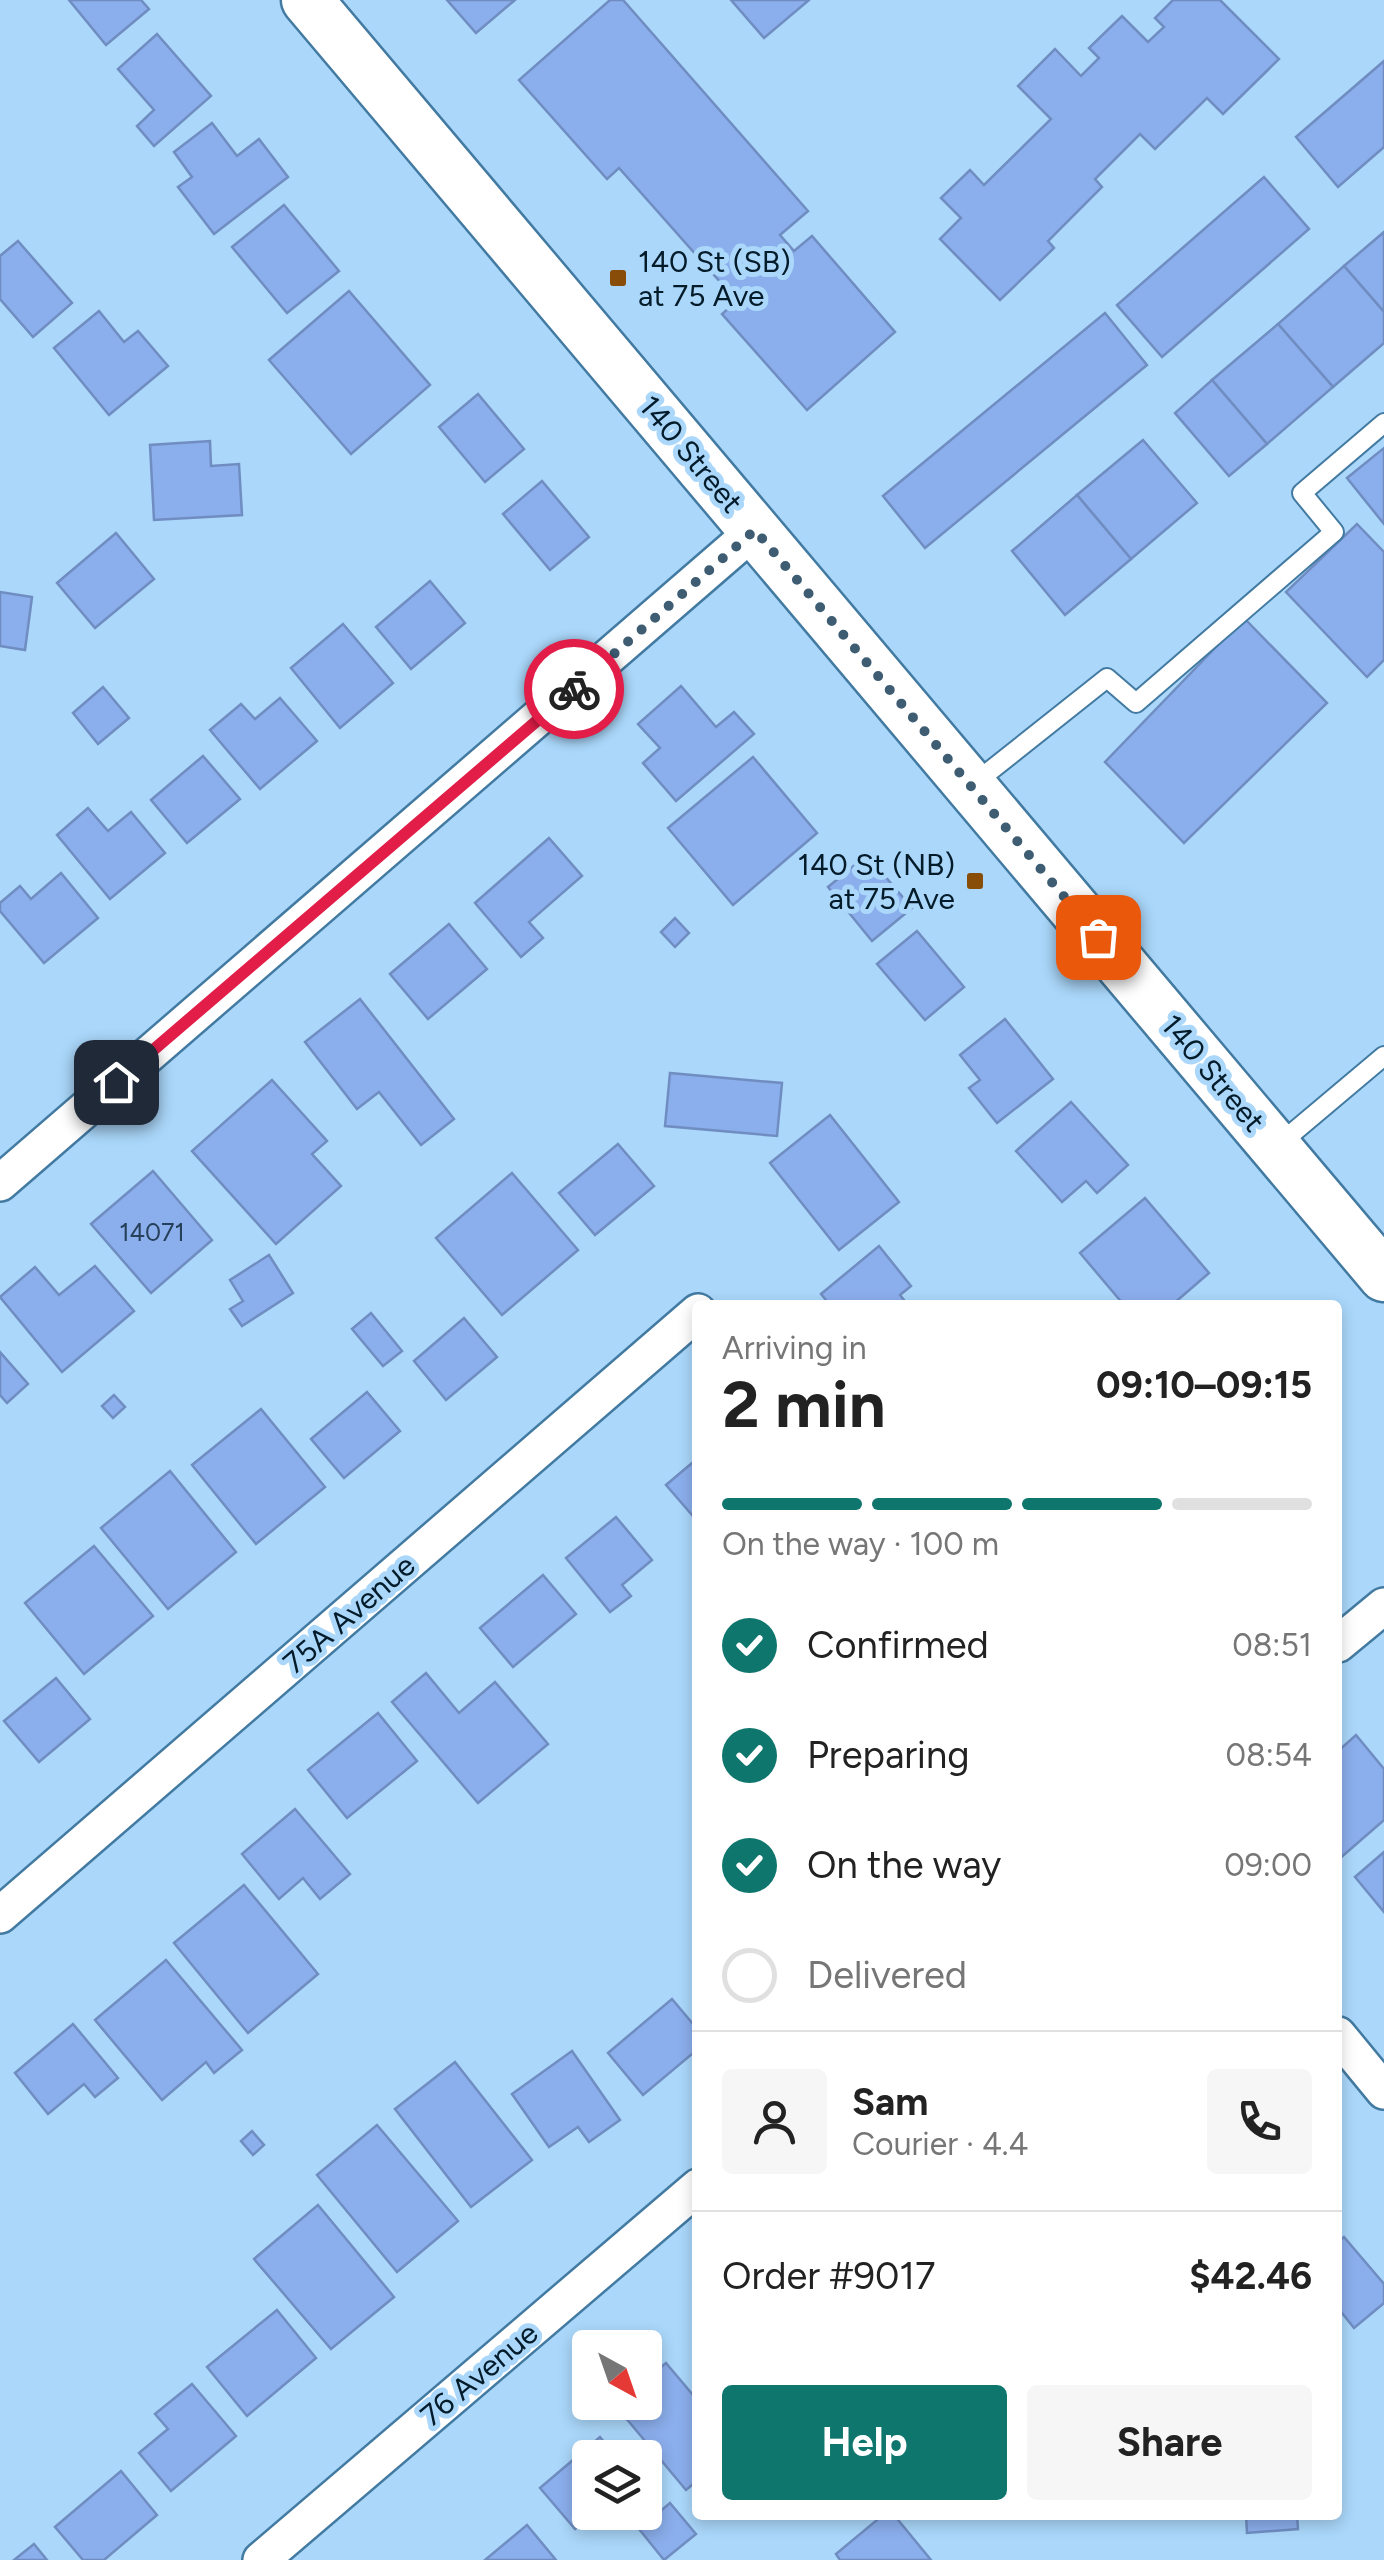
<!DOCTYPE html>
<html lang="en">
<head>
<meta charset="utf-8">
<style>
  :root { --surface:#fff; --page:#f6f6f6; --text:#222; --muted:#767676; --line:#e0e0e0; --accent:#0f766e }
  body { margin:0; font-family:Figtree,sans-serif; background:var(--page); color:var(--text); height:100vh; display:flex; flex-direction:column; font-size:38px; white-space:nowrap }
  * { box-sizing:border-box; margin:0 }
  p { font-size:32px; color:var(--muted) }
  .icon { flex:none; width:55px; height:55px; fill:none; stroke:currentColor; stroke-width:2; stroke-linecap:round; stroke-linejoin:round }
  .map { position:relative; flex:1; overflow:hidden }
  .side { position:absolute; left:692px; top:1300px; width:650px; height:1220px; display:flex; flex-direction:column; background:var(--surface); border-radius:10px; box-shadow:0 5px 15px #0003 }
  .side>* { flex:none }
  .needle { width:65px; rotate:140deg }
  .tools { position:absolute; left:572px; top:2330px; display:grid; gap:20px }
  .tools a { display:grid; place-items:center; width:90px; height:90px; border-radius:10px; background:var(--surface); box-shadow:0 5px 15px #0003; font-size:50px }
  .pin { position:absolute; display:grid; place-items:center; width:85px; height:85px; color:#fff; margin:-42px; border-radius:20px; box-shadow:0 5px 15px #0006 }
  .courier { position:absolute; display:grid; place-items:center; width:100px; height:100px; margin:-50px; border:8px solid #e11d48; border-radius:50%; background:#fff; color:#222; box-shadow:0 2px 12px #0007 }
  .headline em { font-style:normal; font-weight:700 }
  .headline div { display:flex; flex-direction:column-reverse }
  .headline { display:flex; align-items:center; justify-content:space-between; height:170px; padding:0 30px }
  h1 { font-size:65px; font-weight:700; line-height:75px }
  .bar { display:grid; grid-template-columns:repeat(4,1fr); gap:15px 10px; align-content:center; height:120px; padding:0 30px }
  .bar i { height:12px; border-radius:8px; background:var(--line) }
  .bar .active { background:var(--accent) }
  .bar p { grid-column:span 4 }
  .line { display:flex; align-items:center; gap:25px; padding:0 30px; border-top:2px solid var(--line) }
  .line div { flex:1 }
  .round { display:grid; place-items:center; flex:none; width:105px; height:105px; border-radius:10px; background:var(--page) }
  ol { padding:0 30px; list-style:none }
  li { display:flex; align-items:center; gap:30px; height:110px }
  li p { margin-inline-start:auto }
  li .icon { padding:10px; border-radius:50%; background:var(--accent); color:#fff; stroke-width:4 }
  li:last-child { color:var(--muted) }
  li i { width:55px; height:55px; border:5px solid var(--line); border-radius:50% }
  .primary-button { display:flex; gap:20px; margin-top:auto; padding:20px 30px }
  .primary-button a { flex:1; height:115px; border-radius:10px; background:var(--accent); color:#fff; font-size:40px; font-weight:700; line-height:115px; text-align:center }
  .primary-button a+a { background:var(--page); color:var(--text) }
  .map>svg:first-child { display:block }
</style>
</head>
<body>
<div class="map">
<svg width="1384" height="2560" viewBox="0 0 1384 2560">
  <rect width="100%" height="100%" fill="#aad7fa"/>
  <g fill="#8baeec" stroke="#708dc1" stroke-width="2.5">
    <path d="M 69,0 L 141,0 L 149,9 L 106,45 Z"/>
    <path d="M 447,0 L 515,0 L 476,33 Z"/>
    <path d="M 610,0 L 623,0 L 808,211 L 780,235 L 794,251 L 812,236 L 895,332 L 807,410 L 722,314 L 737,301 L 619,168 L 607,179 L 519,80 Z"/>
    <path d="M 731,0 L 809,0 L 764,38 Z"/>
    <path d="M 1173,0 L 1220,0 L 1279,59 L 1223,114 L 1207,98 L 1155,149 L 1140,134 L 1095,179 L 1102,187 L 1048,241 L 1054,248 L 1000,300 L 940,239 L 961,218 L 941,198 L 970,170 L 984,185 L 1051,119 L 1018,86 L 1055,49 L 1081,76 L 1099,58 L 1089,48 L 1122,16 L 1148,42 L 1164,27 L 1155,18 Z"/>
    <path d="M 157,34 L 211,96 L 154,146 L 137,126 L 154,110 L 118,69 Z"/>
    <path d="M 1384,61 L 1384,147 L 1338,187 L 1296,137 Z"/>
    <path d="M 212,123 L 237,156 L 259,139 L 288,177 L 214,234 L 178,187 L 192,177 L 174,152 Z"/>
    <path d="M 1264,177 L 1309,229 L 1162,357 L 1117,305 Z"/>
    <path d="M 284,205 L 339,271 L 287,313 L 232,247 Z"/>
    <path d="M 1384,232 L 1384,312 L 1344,266 Z"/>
    <path d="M 18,241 L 72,303 L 33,337 L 0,299 L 0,256 Z"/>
    <path d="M 1344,266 L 1384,312 L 1384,343 L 1333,387 L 1278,324 Z"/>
    <path d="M 349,291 L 430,385 L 351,454 L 269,360 Z"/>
    <path d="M 99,311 L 124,342 L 138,331 L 168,366 L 109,415 L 54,348 Z"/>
    <path d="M 1105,313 L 1147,365 L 925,548 L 883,496 Z"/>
    <path d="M 1278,324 L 1333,387 L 1267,444 L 1212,380 Z"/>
    <path d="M 1212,380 L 1267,444 L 1229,476 L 1175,413 Z"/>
    <path d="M 478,394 L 524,449 L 485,482 L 439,427 Z"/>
    <path d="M 1143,440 L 1197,503 L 1131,559 L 1077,495 Z"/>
    <path d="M 210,441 L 211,466 L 239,464 L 242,515 L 154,520 L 150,445 Z"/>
    <path d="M 1384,448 L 1384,524 L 1347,478 Z"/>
    <path d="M 542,481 L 589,537 L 550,570 L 503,514 Z"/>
    <path d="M 1077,495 L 1131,559 L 1065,615 L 1012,551 Z"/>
    <path d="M 1357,524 L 1384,552 L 1384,660 L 1367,677 L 1286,592 Z"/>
    <path d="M 116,533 L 154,579 L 95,628 L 57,583 Z"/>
    <path d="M 430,581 L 465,623 L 411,669 L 376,627 Z"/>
    <path d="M 0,592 L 32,597 L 25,650 L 0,646 Z"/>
    <path d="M 1244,618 L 1327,703 L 1184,843 L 1105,762 Z"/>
    <path d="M 343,624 L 393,683 L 340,728 L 291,668 Z"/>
    <path d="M 681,686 L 716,727 L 734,712 L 754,734 L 676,801 L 643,763 L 660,748 L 638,724 Z"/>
    <path d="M 103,687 L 129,718 L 98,744 L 73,713 Z"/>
    <path d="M 280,698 L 317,741 L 260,789 L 210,730 L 241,704 L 255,719 Z"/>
    <path d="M 203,756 L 240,799 L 187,843 L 151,800 Z"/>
    <path d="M 753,757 L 817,833 L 733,905 L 668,828 Z"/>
    <path d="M 88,808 L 108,831 L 131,812 L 165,853 L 110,899 L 57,835 Z"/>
    <path d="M 549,838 L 582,876 L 529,922 L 543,938 L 521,957 L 475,903 Z"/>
    <path d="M 867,855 L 912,908 L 872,941 L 828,887 Z"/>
    <path d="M 61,873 L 98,918 L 44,963 L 0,911 L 0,903 L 20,886 L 31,899 Z"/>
    <path d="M 675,918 L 689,933 L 675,947 L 661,932 Z"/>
    <path d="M 449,924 L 487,969 L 428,1019 L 390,974 Z"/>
    <path d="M 917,931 L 964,987 L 925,1020 L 877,964 Z"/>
    <path d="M 360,999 L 454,1119 L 421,1145 L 379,1092 L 357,1109 L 305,1042 Z"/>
    <path d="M 1005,1019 L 1053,1079 L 997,1123 L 969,1088 L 980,1080 L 960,1055 Z"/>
    <path d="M 670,1073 L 782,1083 L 777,1136 L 665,1126 Z"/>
    <path d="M 272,1080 L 327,1141 L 312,1154 L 341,1186 L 276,1244 L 192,1151 Z"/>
    <path d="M 1071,1102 L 1128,1165 L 1097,1193 L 1086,1181 L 1062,1202 L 1016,1151 Z"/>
    <path d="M 830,1115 L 899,1202 L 839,1250 L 770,1163 Z"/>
    <path d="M 618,1144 L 654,1186 L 595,1235 L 559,1193 Z"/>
    <path d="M 153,1171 L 212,1240 L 151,1293 L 91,1224 Z"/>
    <path d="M 512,1173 L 578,1250 L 502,1315 L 436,1238 Z"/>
    <path d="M 1145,1198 L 1209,1273 L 1172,1305 L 1124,1305 L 1080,1253 Z"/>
    <path d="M 879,1246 L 911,1286 L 900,1295 L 908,1305 L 830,1305 L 821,1294 Z"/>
    <path d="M 269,1255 L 293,1293 L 242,1326 L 230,1309 L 243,1301 L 230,1280 Z"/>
    <path d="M 95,1266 L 134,1311 L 62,1372 L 0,1297 L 35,1267 L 59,1295 Z"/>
    <path d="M 371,1313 L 402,1351 L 383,1366 L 352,1329 Z"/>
    <path d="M 464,1318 L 497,1357 L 446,1400 L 414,1361 Z"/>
    <path d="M 0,1352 L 28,1384 L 7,1403 L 0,1395 Z"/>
    <path d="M 367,1392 L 400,1431 L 344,1478 L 311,1439 Z"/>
    <path d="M 114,1395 L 125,1407 L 113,1418 L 102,1406 Z"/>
    <path d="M 261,1409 L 325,1487 L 256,1544 L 192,1465 Z"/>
    <path d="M 698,1458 L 698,1522 L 666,1485 Z"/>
    <path d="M 170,1471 L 236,1552 L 168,1609 L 101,1528 Z"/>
    <path d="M 616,1517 L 652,1560 L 622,1585 L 631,1596 L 610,1612 L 566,1558 Z"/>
    <path d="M 94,1546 L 153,1616 L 84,1674 L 25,1603 Z"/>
    <path d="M 543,1575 L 576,1614 L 513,1667 L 480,1628 Z"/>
    <path d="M 426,1673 L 459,1713 L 495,1682 L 548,1744 L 478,1803 L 392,1702 Z"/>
    <path d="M 56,1678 L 90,1719 L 39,1762 L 4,1721 Z"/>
    <path d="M 378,1713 L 417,1761 L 347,1818 L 308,1770 Z"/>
    <path d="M 1356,1735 L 1384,1769 L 1384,1820 L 1338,1860 L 1338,1751 Z"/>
    <path d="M 295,1809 L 350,1874 L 320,1899 L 303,1878 L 279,1899 L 242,1854 Z"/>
    <path d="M 1384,1852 L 1384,1912 L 1355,1877 Z"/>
    <path d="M 244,1885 L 318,1974 L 248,2033 L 174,1943 Z"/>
    <path d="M 166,1960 L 242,2050 L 214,2073 L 206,2062 L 162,2100 L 95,2020 Z"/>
    <path d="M 672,1999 L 698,2030 L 698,2049 L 643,2095 L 608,2053 Z"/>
    <path d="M 73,2024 L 118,2078 L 95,2097 L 84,2084 L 48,2114 L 15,2073 Z"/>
    <path d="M 572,2051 L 620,2120 L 589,2142 L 578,2127 L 549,2147 L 512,2094 Z"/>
    <path d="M 455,2062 L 532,2160 L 471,2207 L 395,2109 Z"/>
    <path d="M 377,2125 L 458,2221 L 397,2272 L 317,2175 Z"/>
    <path d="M 252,2131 L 264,2145 L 253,2155 L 241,2141 Z"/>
    <path d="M 318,2205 L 394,2297 L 331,2349 L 254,2259 Z"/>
    <path d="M 1344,2237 L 1384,2284 L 1384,2303 L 1354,2328 L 1338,2308 L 1338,2242 Z"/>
    <path d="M 277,2310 L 316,2358 L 247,2416 L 207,2367 Z"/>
    <path d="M 666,2363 L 698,2401 L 698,2480 L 686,2490 L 615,2405 L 645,2402 L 645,2380 Z"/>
    <path d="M 192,2384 L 236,2436 L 171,2491 L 139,2453 L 168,2429 L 155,2414 Z"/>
    <path d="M 600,2437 L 617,2458 L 590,2458 L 590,2512 L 595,2512 L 575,2529 L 540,2488 Z"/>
    <path d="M 121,2471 L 157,2515 L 104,2560 L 83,2560 L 55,2527 Z"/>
    <path d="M 670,2503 L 696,2534 L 664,2560 L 639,2529 Z"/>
    <path d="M 883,2515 L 894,2515 L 931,2560 L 840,2560 L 836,2554 Z"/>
    <path d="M 1246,2515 L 1297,2515 L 1298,2529 L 1247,2533 Z"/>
    <path d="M 527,2525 L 556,2560 L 485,2560 Z"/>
    <path d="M 34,2544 L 47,2560 L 14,2560 Z"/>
  </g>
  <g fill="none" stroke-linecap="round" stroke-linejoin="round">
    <defs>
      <g id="lane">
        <path d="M 971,786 L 1107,678 L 1136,703 L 1334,532 L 1302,493 L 1384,423"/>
        <path d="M 1277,1146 L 1384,1056"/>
      </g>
      <g id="street">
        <path d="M 0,1183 L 755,530"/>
        <path d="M 1338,1644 L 1384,1606"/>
        <path d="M 0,1915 L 698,1312"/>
        <path d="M 1338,2035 L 1384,2091"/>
        <path d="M 261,2560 L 698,2187"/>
      </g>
      <path id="secondary" d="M 307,0 L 1384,1276"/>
    </defs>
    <use href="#lane" stroke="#437aa1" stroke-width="22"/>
    <use href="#street" stroke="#437aa1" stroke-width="40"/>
    <use href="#secondary" stroke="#437aa1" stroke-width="55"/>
    <use href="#lane" stroke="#fff" stroke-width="18"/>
    <use href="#street" stroke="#fff" stroke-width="35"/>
    <use href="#secondary" stroke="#fff" stroke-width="50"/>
  </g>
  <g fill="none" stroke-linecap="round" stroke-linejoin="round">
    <path stroke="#3e5d73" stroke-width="10" stroke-dasharray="0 18" d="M 574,689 L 755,530 L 1098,937"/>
    <path stroke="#e11d48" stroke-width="12" d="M 116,1082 L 574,689"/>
  </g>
  <g fill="#884d08" stroke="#aad7fa" stroke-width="4">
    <rect x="608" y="268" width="20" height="20" rx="5"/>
    <rect x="965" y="871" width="20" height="20" rx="5"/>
  </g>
  <g text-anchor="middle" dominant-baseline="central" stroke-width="10" stroke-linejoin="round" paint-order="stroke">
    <g font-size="25" fill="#26405a">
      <text x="152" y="1232">14071</text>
    </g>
    <g font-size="30" fill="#041b2a" stroke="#aad7fa" text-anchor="start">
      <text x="638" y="261">140 St (SB)<tspan x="638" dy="34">at 75 Ave</tspan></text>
      <text x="955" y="864" text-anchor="end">140 St (NB)<tspan x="955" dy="34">at 75 Ave</tspan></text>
    </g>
    <g font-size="30" fill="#041b2a" stroke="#aad7fa">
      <text transform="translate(691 454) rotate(50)">140 Street</text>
      <text transform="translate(1213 1073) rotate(50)">140 Street</text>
      <text transform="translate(349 1614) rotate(-41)">75A Avenue</text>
      <text transform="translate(479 2374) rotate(-40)">76 Avenue</text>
    </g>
  </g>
</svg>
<div class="tools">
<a><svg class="needle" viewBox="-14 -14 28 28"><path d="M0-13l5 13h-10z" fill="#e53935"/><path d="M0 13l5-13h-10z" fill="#767676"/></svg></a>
<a><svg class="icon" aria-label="layers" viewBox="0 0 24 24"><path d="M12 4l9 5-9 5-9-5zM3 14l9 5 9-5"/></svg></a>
</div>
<div class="pin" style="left:1098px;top:937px;background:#ea580c"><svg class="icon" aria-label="bag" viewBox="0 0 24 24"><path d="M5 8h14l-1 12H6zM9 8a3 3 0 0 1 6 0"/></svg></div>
<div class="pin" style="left:116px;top:1082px;background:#1f2937"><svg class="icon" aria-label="home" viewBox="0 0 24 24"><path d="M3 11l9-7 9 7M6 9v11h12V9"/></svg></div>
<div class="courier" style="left:574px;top:689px"><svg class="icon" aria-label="bike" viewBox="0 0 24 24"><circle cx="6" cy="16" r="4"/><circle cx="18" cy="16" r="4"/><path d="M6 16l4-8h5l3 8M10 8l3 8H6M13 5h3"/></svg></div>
<section class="side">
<div class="headline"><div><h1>2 min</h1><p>Arriving in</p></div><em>09:10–09:15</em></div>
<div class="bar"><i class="active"></i><i class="active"></i><i class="active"></i><i></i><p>On the way · 100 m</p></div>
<ol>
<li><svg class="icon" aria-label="check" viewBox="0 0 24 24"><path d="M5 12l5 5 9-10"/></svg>Confirmed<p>08:51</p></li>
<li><svg class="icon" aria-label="check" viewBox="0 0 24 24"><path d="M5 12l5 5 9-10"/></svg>Preparing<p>08:54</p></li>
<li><svg class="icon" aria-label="check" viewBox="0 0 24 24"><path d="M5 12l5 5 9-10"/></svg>On the way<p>09:00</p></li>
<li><i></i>Delivered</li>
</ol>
<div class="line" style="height:180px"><a class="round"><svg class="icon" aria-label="person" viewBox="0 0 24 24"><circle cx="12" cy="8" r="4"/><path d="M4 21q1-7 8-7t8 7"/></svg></a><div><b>Sam</b><p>Courier · 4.4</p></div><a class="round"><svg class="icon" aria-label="phone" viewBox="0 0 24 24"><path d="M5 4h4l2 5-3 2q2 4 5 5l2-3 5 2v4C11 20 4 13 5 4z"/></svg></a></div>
<div class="line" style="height:130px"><div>Order #9017</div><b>$42.46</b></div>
<div class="primary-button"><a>Help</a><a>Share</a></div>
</section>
</div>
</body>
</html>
